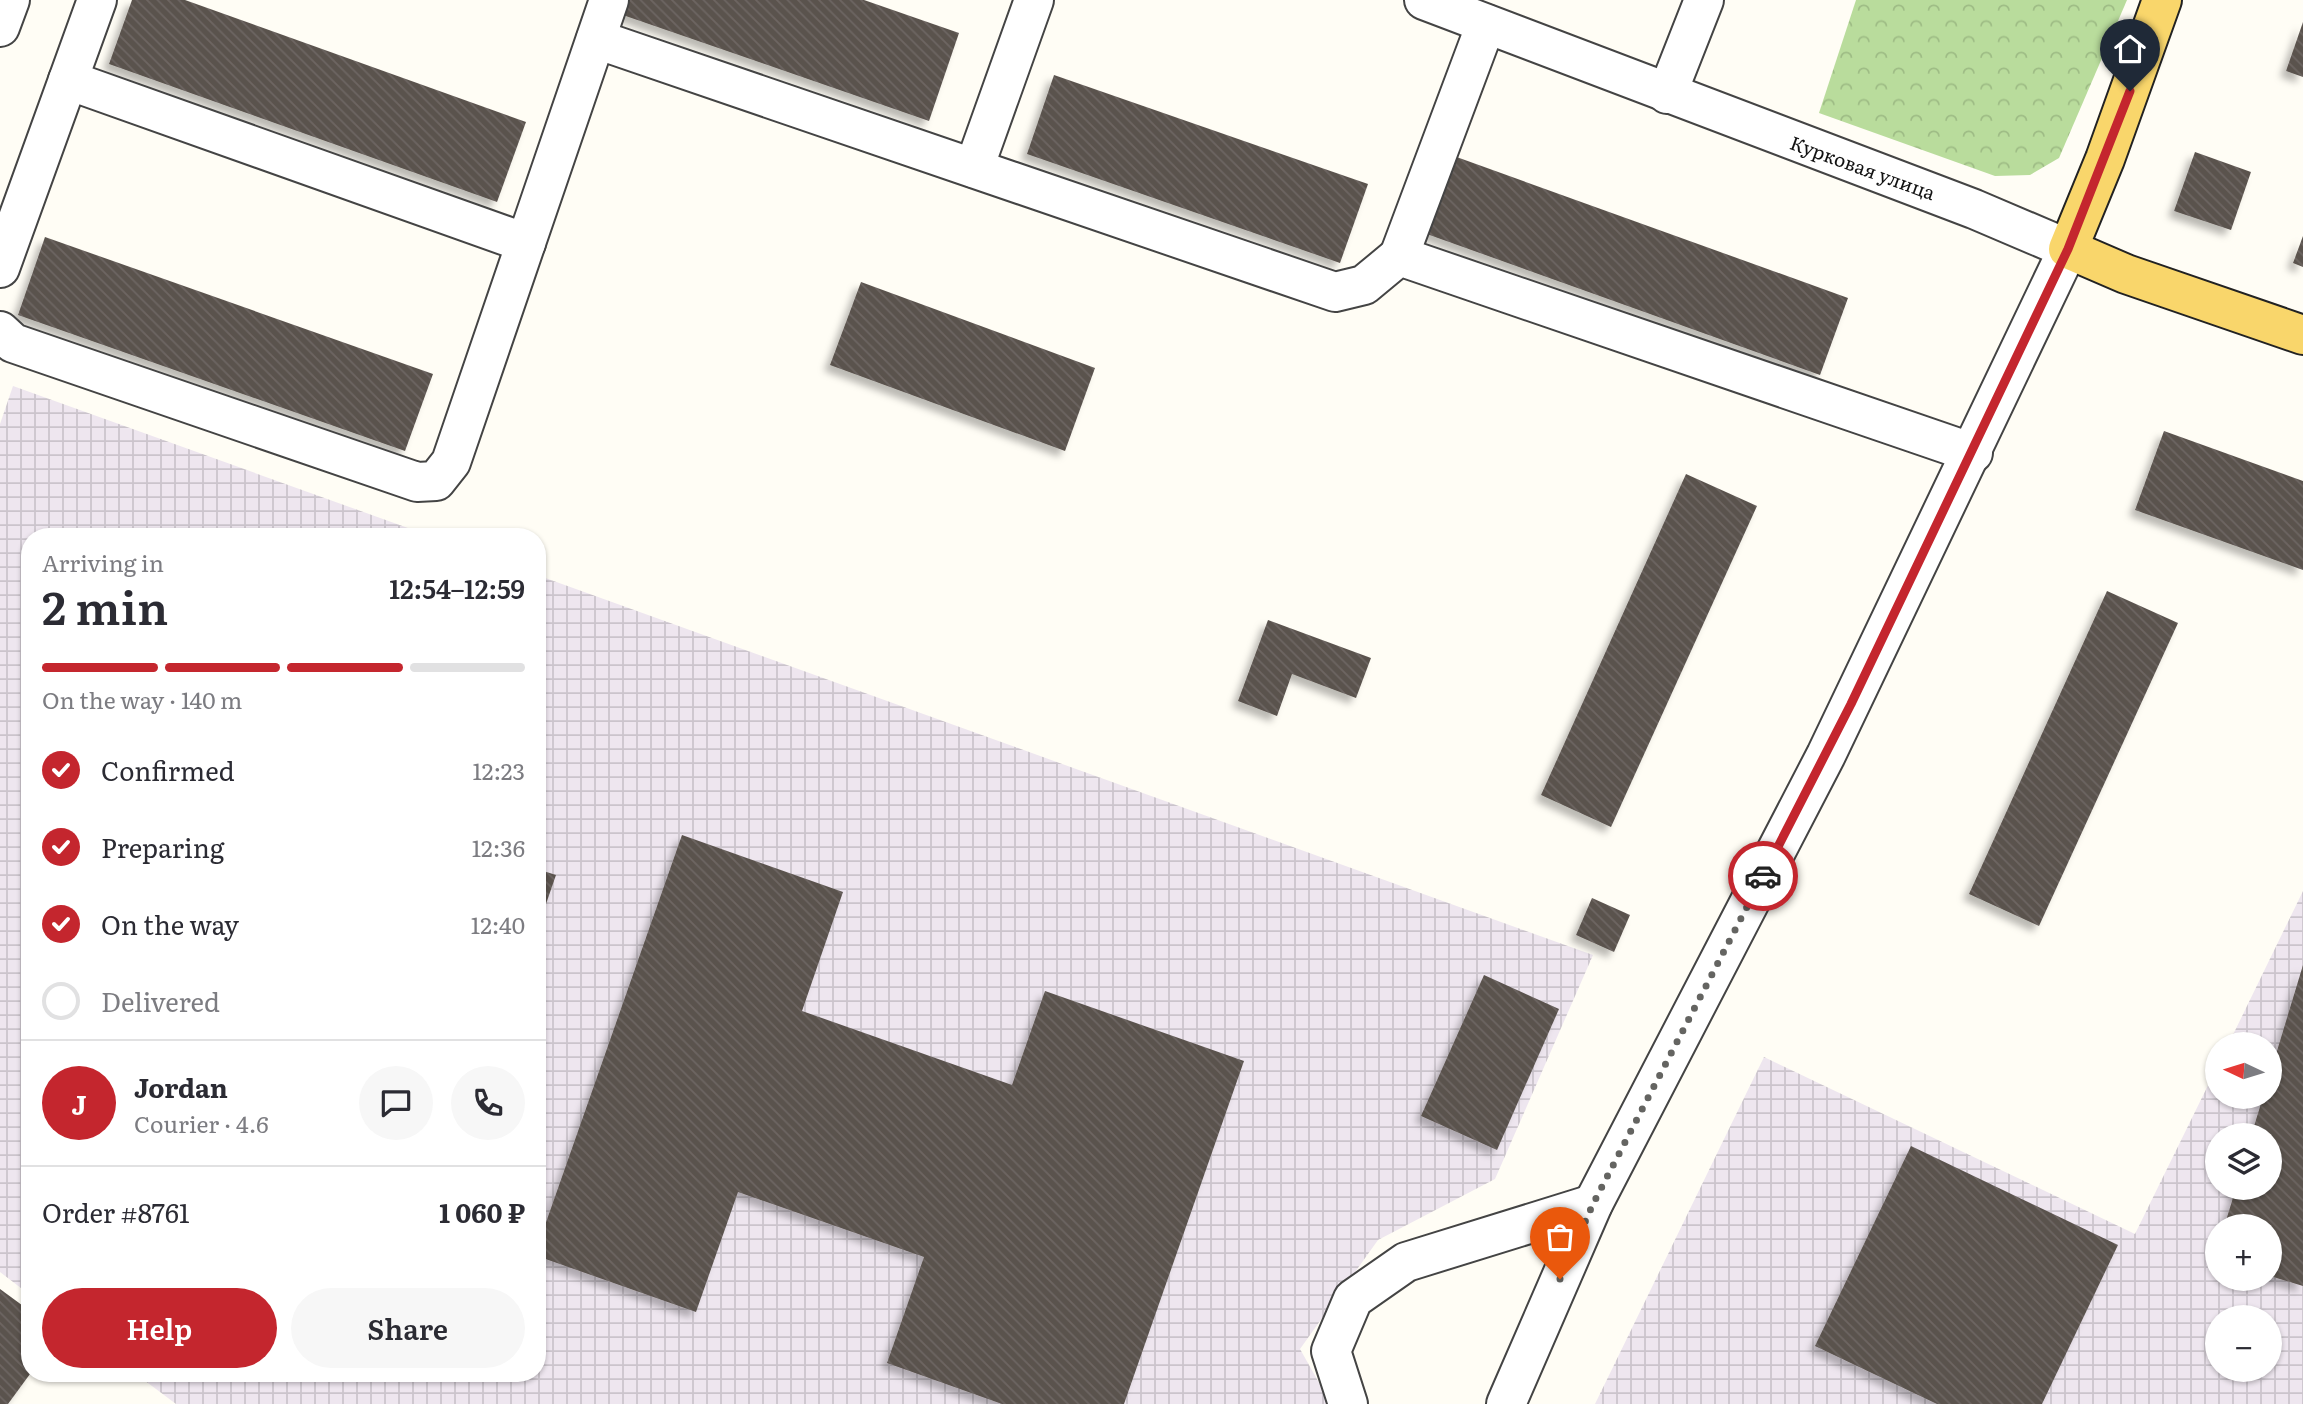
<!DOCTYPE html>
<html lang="en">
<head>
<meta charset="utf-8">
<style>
  :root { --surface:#fff; --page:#f7f7f7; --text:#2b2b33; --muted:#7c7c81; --line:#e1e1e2; --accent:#c4262e }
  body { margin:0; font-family:Literata,serif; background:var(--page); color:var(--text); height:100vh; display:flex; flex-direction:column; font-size:26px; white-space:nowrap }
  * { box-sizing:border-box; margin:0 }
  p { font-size:23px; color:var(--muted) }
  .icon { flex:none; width:38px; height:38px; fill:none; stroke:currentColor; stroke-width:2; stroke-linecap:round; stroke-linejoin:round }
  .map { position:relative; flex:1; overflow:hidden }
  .details { position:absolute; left:21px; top:528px; width:525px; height:854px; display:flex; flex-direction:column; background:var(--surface); border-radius:28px; box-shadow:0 2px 5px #0004 }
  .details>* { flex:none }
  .needle { width:46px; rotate:274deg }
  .buttons { position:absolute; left:2205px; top:1032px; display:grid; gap:14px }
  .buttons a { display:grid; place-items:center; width:77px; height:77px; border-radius:50%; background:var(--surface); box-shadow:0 2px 5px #0004; font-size:35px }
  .pin { position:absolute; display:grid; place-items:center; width:60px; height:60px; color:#fff; margin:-72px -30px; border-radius:50% 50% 50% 0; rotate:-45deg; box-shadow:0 0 7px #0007 }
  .pin .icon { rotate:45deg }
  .courier { position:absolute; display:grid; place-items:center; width:70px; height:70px; margin:-35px; border:5px solid #c4262e; border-radius:50%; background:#fff; color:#222; box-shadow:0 2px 9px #0007 }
  .head em { font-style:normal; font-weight:600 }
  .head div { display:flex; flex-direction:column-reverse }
  .head { display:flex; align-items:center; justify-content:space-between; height:119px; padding:0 21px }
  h1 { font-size:46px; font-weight:600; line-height:52px }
  .bar { display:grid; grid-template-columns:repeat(4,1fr); gap:10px 7px; align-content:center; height:84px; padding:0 21px }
  .bar i { height:9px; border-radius:5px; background:var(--line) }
  .bar .current { background:var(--accent) }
  .bar p { grid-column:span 4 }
  .line { display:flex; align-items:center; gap:18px; padding:0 21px; border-top:2px solid var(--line) }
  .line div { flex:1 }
  .round { display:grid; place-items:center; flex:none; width:74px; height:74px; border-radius:37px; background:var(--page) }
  ol { padding:0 21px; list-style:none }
  li { display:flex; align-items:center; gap:21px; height:77px }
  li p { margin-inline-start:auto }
  li .icon { padding:7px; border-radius:50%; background:var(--accent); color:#fff; stroke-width:4 }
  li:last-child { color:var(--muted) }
  li i { width:38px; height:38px; border:4px solid var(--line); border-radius:50% }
  .primary-button { display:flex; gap:14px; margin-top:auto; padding:14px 21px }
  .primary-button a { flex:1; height:80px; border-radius:42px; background:var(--accent); color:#fff; font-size:28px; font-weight:600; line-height:80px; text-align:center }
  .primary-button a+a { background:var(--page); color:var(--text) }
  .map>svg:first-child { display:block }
</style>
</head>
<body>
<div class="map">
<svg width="2303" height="1404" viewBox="0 0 2303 1404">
  <defs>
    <pattern id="industrial-grid" width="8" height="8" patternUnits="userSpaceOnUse" patternTransform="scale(1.75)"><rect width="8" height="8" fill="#eee6ef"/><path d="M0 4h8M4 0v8" fill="none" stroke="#cbc4cc"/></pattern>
    <pattern id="forest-crowns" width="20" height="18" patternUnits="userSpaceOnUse" patternTransform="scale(1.75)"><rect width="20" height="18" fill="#b9dc9c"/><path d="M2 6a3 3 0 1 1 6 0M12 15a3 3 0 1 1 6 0" fill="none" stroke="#9ebc85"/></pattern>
    <pattern id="building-back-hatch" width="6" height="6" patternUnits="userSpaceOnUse" patternTransform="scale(1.75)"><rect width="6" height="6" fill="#5a524d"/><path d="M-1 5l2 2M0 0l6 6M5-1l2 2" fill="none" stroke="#6d6662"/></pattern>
    <filter id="shadow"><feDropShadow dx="-6" dy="6" stdDeviation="3.5" flood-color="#0004"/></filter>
  </defs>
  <rect width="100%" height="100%" fill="#fffdf5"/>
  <g fill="url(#industrial-grid)" fill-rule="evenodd">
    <path d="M 13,386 L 433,537 L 30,537 L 30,1295 L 0,1272 L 0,424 Z"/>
    <path d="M 537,575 L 1593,955 L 1495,1179 L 1378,1240 L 1300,1349 L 1331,1404 L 176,1404 L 136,1374 L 537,1374 Z"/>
    <path d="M 2303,891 L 2303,1404 L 1595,1404 L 1764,1057 L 2135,1234 L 2217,1067 L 2217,1097 L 2270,1097 L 2270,1045 L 2228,1045 ZM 2217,1136 L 2270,1136 L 2270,1188 L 2217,1188 ZM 2217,1227 L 2270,1227 L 2270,1279 L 2217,1279 ZM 2217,1318 L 2270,1318 L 2270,1370 L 2217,1370 Z"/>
  </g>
  <path fill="url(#forest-crowns)" d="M 1856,0 L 2127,0 L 2059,158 L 2030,175 L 1995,176 L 1819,113 Z"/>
  <g fill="url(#building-back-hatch)" filter="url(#shadow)">
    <path d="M 132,0 L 185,0 L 526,122 L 497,202 L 109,64 Z"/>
    <path d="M 621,0 L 864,0 L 959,33 L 929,121 L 617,13 Z"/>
    <path d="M 2303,22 L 2303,77 L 2286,71 Z"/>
    <path d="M 1054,75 L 1368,184 L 1340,263 L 1027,154 Z"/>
    <path d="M 2195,152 L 2251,172 L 2231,230 L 2174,211 Z"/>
    <path d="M 1451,155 L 1848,298 L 1820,375 L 1424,233 Z"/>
    <path d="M 2303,236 L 2303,267 L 2293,263 Z"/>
    <path d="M 45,237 L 433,374 L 405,451 L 18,315 Z"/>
    <path d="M 861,282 L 1095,368 L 1065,451 L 830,365 Z"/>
    <path d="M 2164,431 L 2303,481 L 2303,570 L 2135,510 Z"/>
    <path d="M 1686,474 L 1757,506 L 1611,827 L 1541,795 Z"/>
    <path d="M 2107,591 L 2178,623 L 2039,926 L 1969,894 Z"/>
    <path d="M 1268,620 L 1371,658 L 1356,698 L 1292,674 L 1277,716 L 1238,701 Z"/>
    <path d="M 682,835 L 843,892 L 802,1011 L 1012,1085 L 1045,991 L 1244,1061 L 1124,1404 L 1002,1404 L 887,1363 L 924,1257 L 738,1192 L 696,1312 L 537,1256 L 537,1248 Z"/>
    <path d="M 537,869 L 556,875 L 538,927 L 537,927 Z"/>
    <path d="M 1592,898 L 1630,915 L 1614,952 L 1576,935 Z"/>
    <path d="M 2303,965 L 2303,1286 L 2270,1276 L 2270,1227 L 2224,1227 L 2236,1188 L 2270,1188 L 2270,1136 L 2251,1136 L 2263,1097 L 2270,1097 L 2270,1074 Z"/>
    <path d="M 1484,975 L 1559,1009 L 1497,1150 L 1421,1116 Z"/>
    <path d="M 1911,1146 L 2118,1245 L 2042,1404 L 1937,1404 L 1815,1346 Z"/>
    <path d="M 0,1289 L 30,1311 L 30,1374 L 8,1404 L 0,1404 Z"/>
  </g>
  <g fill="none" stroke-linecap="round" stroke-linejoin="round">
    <defs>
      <g id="minor">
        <path d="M 1424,0 L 1974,209 L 2068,249 L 1826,755 L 1593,1204 L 1506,1404"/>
        <path d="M 0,27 L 10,0"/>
        <path d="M 596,39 L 1335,292 L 1364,285 L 1399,256 L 1973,453"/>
        <path d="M 68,80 L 526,243"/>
        <path d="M 1667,94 L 1704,0"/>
        <path d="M 974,168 L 1034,0"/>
        <path d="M 1399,256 L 1486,24"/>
        <path d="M 0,268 L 97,0"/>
        <path d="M 0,331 L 13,343 L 417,482 L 436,481 L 451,462 L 609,0"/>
        <path d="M 1348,1404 L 1331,1351 L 1353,1299 L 1406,1262 L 1593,1204"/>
      </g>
      <path id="major" d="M 2162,0 L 2105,159 L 2068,249 L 2126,274 L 2303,335"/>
    </defs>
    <use href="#minor" stroke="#444" stroke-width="42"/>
    <use href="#major" stroke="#222" stroke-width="42"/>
    <use href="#minor" stroke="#fff" stroke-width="38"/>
    <use href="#major" stroke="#f9d66b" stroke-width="38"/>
  </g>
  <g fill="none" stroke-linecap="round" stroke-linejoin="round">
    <path stroke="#646461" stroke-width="7" stroke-dasharray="0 12.6" d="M 1560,1279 L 1593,1204 L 1763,876"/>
    <path stroke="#c4262e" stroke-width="9" d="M 1763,876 L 1851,704 L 2068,249 L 2130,91"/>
  </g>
  <g text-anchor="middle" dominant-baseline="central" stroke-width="7" stroke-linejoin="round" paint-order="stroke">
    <g font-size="19" fill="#111" stroke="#fff">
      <text transform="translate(1863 167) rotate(20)">Курковая улица</text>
    </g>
  </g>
</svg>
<div class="buttons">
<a><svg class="needle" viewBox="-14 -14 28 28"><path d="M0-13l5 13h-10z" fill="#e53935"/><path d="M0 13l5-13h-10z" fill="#7c7c81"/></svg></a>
<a><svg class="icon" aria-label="layers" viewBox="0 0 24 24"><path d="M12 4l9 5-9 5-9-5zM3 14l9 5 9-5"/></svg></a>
<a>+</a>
<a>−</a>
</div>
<div class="pin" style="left:1560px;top:1279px;background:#ea580c"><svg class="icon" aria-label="bag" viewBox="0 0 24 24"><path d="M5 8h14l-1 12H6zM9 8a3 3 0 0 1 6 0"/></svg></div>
<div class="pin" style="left:2130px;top:91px;background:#1f2937"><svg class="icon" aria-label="home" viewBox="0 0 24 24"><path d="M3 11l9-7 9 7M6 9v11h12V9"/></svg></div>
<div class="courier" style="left:1763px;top:876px"><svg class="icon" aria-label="car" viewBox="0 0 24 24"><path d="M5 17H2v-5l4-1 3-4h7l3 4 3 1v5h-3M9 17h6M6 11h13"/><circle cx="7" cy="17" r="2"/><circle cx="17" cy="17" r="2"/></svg></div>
<section class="details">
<div class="head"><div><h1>2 min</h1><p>Arriving in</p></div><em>12:54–12:59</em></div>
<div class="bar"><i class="current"></i><i class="current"></i><i class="current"></i><i></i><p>On the way · 140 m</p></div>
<ol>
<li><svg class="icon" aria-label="check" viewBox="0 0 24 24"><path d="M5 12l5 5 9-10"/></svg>Confirmed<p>12:23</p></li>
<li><svg class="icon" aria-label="check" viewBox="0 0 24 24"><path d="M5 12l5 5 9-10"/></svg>Preparing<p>12:36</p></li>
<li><svg class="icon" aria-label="check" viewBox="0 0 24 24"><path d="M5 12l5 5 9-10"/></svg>On the way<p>12:40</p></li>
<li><i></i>Delivered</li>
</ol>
<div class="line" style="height:126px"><b class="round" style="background:var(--accent);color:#fff">J</b><div><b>Jordan</b><p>Courier · 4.6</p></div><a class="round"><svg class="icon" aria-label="chat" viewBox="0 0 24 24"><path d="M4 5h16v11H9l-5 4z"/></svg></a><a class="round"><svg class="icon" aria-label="phone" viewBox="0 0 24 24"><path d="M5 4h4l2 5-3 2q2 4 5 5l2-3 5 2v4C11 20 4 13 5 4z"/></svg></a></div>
<div class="line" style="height:91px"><div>Order #8761</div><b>1 060 ₽</b></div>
<div class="primary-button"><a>Help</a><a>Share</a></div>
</section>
</div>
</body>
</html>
